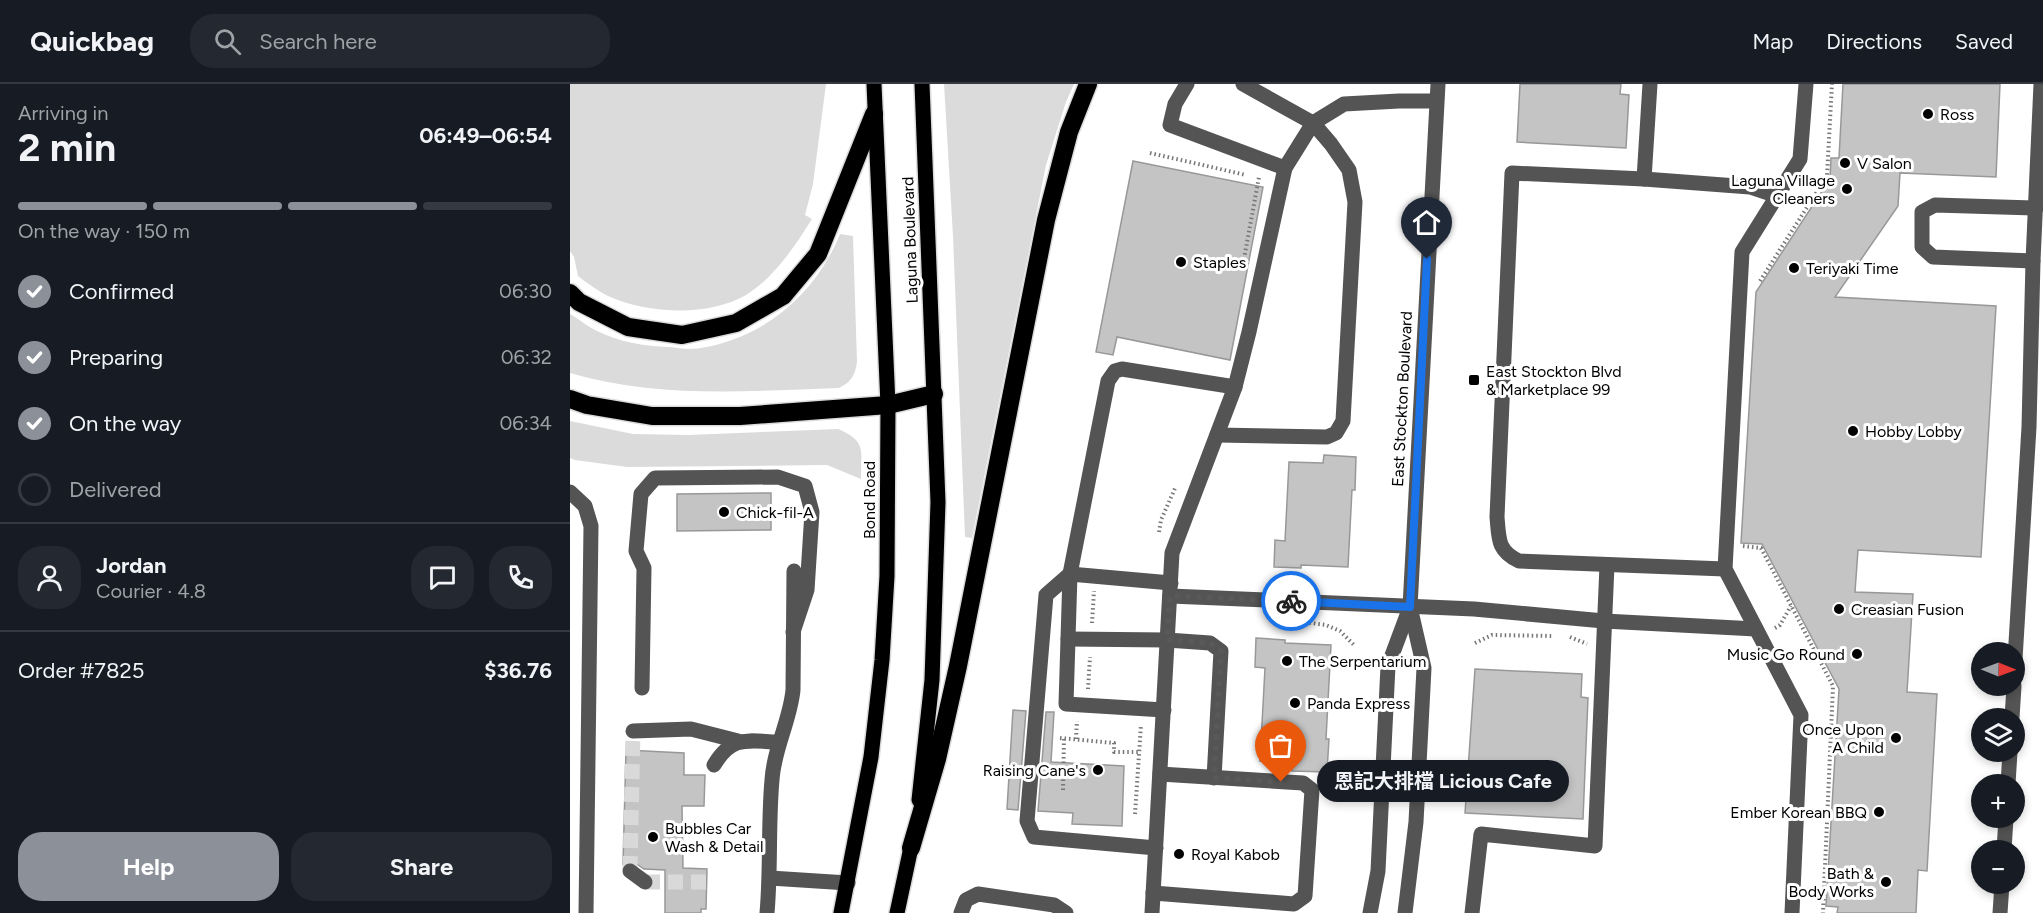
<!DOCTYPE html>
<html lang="en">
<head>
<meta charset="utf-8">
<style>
  :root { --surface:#171b24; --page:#242831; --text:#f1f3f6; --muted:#9ea1a6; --line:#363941; --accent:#8c9099 }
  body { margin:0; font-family:Figtree,"Noto Sans SC",sans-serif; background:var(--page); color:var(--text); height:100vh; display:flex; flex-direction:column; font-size:22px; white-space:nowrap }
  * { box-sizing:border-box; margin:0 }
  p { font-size:20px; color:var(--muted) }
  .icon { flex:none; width:33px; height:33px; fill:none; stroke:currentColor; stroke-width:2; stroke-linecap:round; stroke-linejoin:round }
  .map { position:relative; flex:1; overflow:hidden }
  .panel { display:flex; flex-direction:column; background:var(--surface); width:570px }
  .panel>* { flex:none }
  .needle { width:39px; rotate:91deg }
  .controls { position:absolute; left:1401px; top:558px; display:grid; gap:12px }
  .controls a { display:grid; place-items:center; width:54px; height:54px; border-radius:50%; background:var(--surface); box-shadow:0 3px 9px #0003; font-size:30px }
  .pin { position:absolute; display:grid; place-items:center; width:51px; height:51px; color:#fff; margin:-62px -26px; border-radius:50% 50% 50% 0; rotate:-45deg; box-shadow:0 0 6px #0007 }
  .pin .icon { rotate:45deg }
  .courier { position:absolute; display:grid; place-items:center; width:60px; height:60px; margin:-30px; border:4px solid #1a73e8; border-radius:50%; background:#fff; color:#222; box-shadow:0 2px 8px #0007 }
  .bubble { position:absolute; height:42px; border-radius:21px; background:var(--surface); box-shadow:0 3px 9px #0003; font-size:20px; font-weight:700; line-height:42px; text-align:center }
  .overview em { font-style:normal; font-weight:700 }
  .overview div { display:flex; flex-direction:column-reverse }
  .overview { display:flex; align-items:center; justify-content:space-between; height:102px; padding:0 18px }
  h1 { font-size:39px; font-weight:700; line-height:45px }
  .bar { display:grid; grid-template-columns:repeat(4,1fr); gap:9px 6px; align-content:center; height:72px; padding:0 18px }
  .bar i { height:8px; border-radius:4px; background:var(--line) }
  .bar .on { background:var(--accent) }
  .bar p { grid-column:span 4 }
  .line { display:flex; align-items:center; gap:15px; padding:0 18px; border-top:2px solid var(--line) }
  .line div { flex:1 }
  .round { display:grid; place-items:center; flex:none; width:63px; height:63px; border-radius:24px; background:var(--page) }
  ol { padding:0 18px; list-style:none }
  li { display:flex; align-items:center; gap:18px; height:66px }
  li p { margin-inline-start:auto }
  li .icon { padding:6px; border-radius:50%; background:var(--accent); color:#fff; stroke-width:4 }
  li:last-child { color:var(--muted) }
  li i { width:33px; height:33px; border:3px solid var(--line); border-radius:50% }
  .button { display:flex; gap:12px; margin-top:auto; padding:12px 18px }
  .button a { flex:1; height:69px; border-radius:24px; background:var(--accent); color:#fff; font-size:24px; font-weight:700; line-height:69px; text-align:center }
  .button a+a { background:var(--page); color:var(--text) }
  header { display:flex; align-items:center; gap:36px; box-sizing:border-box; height:84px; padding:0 30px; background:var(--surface); border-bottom:2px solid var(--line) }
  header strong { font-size:28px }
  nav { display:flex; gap:33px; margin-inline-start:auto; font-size:21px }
  .search { width:420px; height:54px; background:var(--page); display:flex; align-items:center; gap:15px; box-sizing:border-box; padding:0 21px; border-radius:24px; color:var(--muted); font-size:22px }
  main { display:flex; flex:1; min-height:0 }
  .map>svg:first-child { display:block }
</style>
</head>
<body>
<header>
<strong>Quickbag</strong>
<div class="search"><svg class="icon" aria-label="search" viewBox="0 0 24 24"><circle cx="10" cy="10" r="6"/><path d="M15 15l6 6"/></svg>Search here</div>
<nav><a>Map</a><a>Directions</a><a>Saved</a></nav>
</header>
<main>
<section class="panel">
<div class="overview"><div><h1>2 min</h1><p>Arriving in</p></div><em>06:49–06:54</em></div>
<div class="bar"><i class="on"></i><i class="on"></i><i class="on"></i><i></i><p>On the way · 150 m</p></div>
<ol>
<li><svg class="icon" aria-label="check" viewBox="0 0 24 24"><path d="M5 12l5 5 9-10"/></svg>Confirmed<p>06:30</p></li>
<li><svg class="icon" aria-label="check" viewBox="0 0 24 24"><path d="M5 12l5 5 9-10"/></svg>Preparing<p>06:32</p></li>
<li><svg class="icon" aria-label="check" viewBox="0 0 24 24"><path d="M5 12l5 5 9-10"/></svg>On the way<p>06:34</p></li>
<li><i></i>Delivered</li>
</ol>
<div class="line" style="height:108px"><a class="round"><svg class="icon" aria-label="person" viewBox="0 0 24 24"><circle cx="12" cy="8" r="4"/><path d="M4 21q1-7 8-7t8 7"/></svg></a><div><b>Jordan</b><p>Courier · 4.8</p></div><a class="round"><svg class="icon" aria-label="chat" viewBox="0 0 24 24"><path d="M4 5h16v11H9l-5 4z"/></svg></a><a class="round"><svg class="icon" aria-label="phone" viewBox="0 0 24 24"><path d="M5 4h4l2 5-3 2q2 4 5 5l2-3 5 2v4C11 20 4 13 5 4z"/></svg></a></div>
<div class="line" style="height:78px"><div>Order #7825</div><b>$36.76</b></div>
<div class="button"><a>Help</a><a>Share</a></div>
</section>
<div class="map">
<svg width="1473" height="829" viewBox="0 0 1473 829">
  <rect width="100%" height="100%" fill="#fff"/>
  <g fill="#dbdbdb">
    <path d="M 0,0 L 256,0 L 243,100 L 235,131 L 242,135 C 225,162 204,194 176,211 C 138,233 78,230 38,212 C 28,207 17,199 8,192 L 4,173 L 0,167 Z"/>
    <path d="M 374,0 L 504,0 L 496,18 L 476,81 L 402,454 L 395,453 L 383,152 Z"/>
    <path d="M 270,150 L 283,152 L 287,278 C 285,292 281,298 269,304 C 178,307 88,315 0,289 L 0,230 C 9,235 18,243 27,247 C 49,258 74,262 99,263 C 109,264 121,266 131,264 C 195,254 246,209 270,150 Z"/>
    <path d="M 0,337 L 63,350 L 118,351 L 268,345 C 297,357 291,367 291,395 L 257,381 L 57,383 L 5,376 L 0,374 Z"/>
  </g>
  <g fill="#c4c4c4" stroke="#989898" stroke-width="1.5">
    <path d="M 950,0 L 1051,0 L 1050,10 L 1059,11 L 1056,64 L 947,58 Z"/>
    <path d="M 1273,0 L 1430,0 L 1426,93 L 1330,89 L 1328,122 L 1265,213 L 1426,222 L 1411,473 L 1288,466 L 1285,508 L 1343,510 L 1337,608 L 1367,610 L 1357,787 L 1348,786 L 1346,829 L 1267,829 L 1268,823 L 1256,822 L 1269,605 L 1192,460 L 1171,459 L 1186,208 L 1260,95 L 1261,74 L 1269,74 Z"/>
    <path d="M 563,77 L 693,103 L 660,276 L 547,253 L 543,271 L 526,268 Z"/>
    <path d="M 754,371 L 786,373 L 785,406 L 782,406 L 778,483 L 731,481 L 731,484 L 704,483 L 705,456 L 715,457 L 719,378 L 753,379 Z"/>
    <path d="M 201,409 L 201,446 L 107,447 L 107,410 Z"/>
    <path d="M 686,554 L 715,556 L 715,559 L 761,561 L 756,655 L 759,655 L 757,688 L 722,687 L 723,679 L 690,677 L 695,584 L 685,583 Z"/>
    <path d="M 905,585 L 1012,590 L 1011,613 L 1018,614 L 1013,735 L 895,729 Z"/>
    <path d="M 443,626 L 456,627 L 448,726 L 437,725 Z"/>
    <path d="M 476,628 L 484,628 L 481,678 L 554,682 L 552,742 L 502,740 L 503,729 L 468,727 Z"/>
    <path d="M 56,666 L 114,669 L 114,691 L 135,691 L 134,722 L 112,722 L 113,784 L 137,785 L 136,825 L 131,825 L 131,829 L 95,829 L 95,786 L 74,785 L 62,777 L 53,780 Z"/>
  </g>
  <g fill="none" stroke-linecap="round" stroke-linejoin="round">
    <g stroke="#d9d9d9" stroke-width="15" stroke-dasharray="15 8" stroke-linecap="butt">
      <path d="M 60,787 L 63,647"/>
      <path d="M 75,798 L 141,798"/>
    </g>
    <defs>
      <g id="major">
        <path d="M 349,716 L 362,596 L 368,418 L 352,0"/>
        <path d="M 271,829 L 301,673 L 312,576 L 317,492 L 318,321 L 304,0"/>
        <path d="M 327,829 L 343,754"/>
      </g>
      <g id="highway">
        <path d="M 0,209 L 9,218 L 58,243 L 112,251 L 166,239 L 213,212 L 248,170 L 304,30"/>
        <path d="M 0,315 L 17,321 L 82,332 L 170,332 L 318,321 L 364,310"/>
        <path d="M 341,764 L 367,675 L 388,582 L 476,136 L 499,48 L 518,0"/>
      </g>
    </defs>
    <use href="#major" stroke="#dbdbdb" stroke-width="18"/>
    <use href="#highway" stroke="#dbdbdb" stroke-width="21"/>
    <g stroke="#767676" stroke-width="4" stroke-dasharray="1.5 3" stroke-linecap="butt">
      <path d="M 580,69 L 676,91"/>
      <path d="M 674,175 L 689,93 L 687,93"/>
      <path d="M 1190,197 L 1257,92 L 1262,0"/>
      <path d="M 589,448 L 591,436 L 606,402"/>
      <path d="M 1173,462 L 1191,464 L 1263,602 L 1253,829"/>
      <path d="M 726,537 L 756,541 L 770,547 L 784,561"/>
      <path d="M 522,539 L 524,507"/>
      <path d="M 1205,544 L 1210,541 L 1221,522"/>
      <path d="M 1000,553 L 1017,560"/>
      <path d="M 905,559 L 922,551 L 983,552"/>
      <path d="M 518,605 L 520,573"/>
      <path d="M 490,654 L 544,659 L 544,668 L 569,668"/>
      <path d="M 506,655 L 507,637"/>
      <path d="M 493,706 L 494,654"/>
      <path d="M 565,730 L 571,641"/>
    </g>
    <g stroke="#545454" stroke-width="15">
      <path d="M 617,0 L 605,20 L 600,41 L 715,84"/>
      <path d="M 1074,95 L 1080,0"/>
      <path d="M 1463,177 L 1363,173 L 1352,163 L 1352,128 L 1365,121 L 1466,124"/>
      <path d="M 647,351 L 757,353 L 766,349 L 773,337 L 785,118 L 779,86 L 761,60 L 743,39 L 673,0"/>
      <path d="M 0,408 L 15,422 L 21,442 L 16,829"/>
      <path d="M 1155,485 L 949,477 C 927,467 929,454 927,433 L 942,89 L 1074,95 L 1180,103 L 1207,112"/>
      <path d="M 600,512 L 904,525 L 1034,537 L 1186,545"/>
      <path d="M 498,555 L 597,556 L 640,559 L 651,567 L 644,694"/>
      <path d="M 1444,592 L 1459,343 L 1463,177 L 1471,0"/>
      <path d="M 72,604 L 74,484 L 66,467 L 71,410 L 85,394 L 208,393 L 235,402 L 242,428 L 237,506 L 223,548"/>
      <path d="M 594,626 L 496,620 L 500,490 L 538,297 L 545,287 L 552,285 L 665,303"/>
      <path d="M 1442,634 L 1444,602"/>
      <path d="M 63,647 L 121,645 L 168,657"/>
      <path d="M 144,681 C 162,651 177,657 208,658"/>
      <path d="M 1438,700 L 1440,668"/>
      <path d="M 586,764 L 464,753 L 457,737 L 476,511 L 500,490 L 601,499"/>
      <path d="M 1434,766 L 1436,734"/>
      <path d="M 60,787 L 75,798"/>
      <path d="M 200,794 L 278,799"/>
      <path d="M 583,809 L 724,820 L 735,812 L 742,706 L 733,699 L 590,690"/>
      <path d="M 197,829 C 201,784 198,740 202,696 C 204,664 220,637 223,606 L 224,487"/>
      <path d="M 391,829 L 396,816 L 408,810 L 484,821 L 496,829"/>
      <path d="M 582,829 L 602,469 L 665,303 L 679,248 L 715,84 L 743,39 L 774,20 L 829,17 L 866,17"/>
      <path d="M 800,829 L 808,787 L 818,582 L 840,523"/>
      <path d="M 835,829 L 846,738 L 854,584 L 840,523 L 868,0"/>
      <path d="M 902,829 L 911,750 L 1025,762 L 1037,481"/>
      <path d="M 1222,829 L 1231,631 L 1155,485 L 1172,168 L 1230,75 L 1236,0"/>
      <path d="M 1430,829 L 1432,800"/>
    </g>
    <use href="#major" stroke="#000" stroke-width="15"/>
    <use href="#highway" stroke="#000" stroke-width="18"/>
  </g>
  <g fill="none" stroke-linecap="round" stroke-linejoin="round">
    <path stroke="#595959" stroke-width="6" stroke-dasharray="0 10.8" d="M 711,698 L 644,694 L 651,567 L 640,559 L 597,556 L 600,512 L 721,517"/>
    <path stroke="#1a73e8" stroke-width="8" d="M 721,517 L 840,523 L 857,175"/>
  </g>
  <g fill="#000" stroke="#fff" stroke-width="2">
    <circle cx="1358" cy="30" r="6"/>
    <circle cx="1275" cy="79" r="6"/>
    <circle cx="1277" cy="105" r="6"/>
    <circle cx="611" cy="178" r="6"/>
    <circle cx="1224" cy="184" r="6"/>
    <rect x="898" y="290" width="12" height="12" rx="3"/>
    <circle cx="1283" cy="347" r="6"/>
    <circle cx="154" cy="428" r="6"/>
    <circle cx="1269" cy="525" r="6"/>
    <circle cx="1287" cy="570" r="6"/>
    <circle cx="717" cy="577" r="6"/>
    <circle cx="725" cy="619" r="6"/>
    <circle cx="1326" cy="654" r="6"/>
    <circle cx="528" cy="686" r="6"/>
    <circle cx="1309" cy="728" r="6"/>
    <circle cx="83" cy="753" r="6"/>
    <circle cx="609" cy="770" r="6"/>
    <circle cx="1316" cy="798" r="6"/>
  </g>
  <g text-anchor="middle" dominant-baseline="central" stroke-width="6" stroke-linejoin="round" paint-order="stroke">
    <g font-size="16" fill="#000" stroke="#fff" text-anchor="start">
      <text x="1370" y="30">Ross</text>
      <text x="1287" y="79">V Salon</text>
      <text x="1265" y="96" text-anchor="end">Laguna Village<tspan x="1265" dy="18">Cleaners</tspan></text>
      <text x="623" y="178">Staples</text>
      <text x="1236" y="184">Teriyaki Time</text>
      <text x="916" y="287">East Stockton Blvd<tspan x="916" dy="18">&amp; Marketplace 99</tspan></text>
      <text x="1295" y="347">Hobby Lobby</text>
      <text x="166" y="428">Chick-fil-A</text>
      <text x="1281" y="525">Creasian Fusion</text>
      <text x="1275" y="570" text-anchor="end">Music Go Round</text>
      <text x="729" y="577">The Serpentarium</text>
      <text x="737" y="619">Panda Express</text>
      <text x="1314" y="645" text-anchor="end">Once Upon<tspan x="1314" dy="18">A Child</tspan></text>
      <text x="516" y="686" text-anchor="end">Raising Cane's</text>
      <text x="1297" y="728" text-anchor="end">Ember Korean BBQ</text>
      <text x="95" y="744">Bubbles Car<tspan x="95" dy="18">Wash &amp; Detail</tspan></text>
      <text x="621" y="770">Royal Kabob</text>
      <text x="1304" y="789" text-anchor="end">Bath &amp;<tspan x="1304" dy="18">Body Works</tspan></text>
    </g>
    <g font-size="16" fill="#000" stroke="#fff">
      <text transform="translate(340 156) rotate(-92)">Laguna Boulevard</text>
      <text transform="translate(832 315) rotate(-87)">East Stockton Boulevard</text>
      <text transform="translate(299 416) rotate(-90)">Bond Road</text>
    </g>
  </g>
</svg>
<div class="controls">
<a><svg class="needle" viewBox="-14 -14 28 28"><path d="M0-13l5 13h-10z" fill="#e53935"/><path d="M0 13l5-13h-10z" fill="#9ea1a6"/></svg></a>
<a><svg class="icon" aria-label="layers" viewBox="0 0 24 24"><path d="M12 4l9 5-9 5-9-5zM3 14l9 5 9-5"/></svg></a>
<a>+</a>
<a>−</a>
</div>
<div class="pin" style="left:711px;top:698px;background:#ea580c"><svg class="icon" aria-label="bag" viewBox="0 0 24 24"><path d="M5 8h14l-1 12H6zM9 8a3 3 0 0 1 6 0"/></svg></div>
<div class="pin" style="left:857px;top:175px;background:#1f2937"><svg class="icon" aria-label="home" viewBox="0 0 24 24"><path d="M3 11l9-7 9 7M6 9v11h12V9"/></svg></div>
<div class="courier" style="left:721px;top:517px"><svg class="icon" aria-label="bike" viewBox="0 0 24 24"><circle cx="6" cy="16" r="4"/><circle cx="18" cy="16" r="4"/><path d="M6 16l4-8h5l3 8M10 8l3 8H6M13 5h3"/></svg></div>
<div class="bubble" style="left:747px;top:676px;width:252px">恩記大排檔 Licious Cafe</div>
</div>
</main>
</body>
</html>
